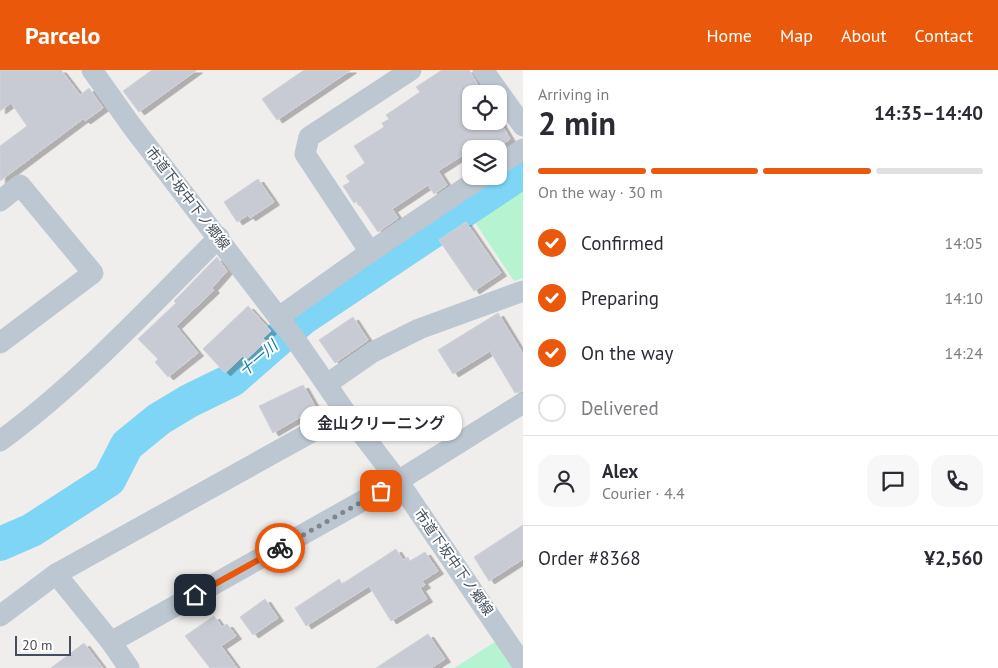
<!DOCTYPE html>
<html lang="en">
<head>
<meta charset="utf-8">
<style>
  :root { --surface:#fff; --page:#f7f7f7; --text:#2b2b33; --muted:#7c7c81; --line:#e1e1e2; --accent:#ea580c }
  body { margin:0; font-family:"PT Sans","Noto Sans JP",sans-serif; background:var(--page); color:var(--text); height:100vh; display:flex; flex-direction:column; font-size:19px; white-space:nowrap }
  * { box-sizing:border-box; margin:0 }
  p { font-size:16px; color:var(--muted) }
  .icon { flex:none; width:28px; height:28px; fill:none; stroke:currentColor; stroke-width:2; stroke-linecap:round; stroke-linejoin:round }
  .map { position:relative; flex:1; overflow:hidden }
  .panel { display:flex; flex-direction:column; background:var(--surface); width:475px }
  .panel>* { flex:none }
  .tools { position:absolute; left:462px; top:15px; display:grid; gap:10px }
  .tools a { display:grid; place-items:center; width:45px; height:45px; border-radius:10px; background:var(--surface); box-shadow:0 1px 4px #0004; font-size:25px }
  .scale { position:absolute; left:15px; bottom:12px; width:56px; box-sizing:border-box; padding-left:5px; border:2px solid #434f5c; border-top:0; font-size:14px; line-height:18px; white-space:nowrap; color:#434f5c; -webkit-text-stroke:4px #fff; paint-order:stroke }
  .pin { position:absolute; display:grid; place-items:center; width:42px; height:42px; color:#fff; margin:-21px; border-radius:10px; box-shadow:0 2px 8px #0006 }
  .courier { position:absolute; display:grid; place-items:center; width:50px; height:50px; margin:-25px; border:4px solid #ea580c; border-radius:50%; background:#fff; color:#222; box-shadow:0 1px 6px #0007 }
  .bubble { position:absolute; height:35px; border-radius:15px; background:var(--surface); box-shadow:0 1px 4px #0004; font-size:16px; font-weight:600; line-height:35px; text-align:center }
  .summary em { font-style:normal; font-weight:600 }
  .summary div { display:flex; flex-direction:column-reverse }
  .summary { display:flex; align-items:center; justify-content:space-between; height:85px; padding:0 15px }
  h1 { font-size:32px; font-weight:600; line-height:38px }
  .bar { display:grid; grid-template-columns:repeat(4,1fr); gap:8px 5px; align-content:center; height:60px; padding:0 15px }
  .bar i { height:6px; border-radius:4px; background:var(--line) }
  .bar .current { background:var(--accent) }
  .bar p { grid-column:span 4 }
  .line { display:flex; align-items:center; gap:12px; padding:0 15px; border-top:1px solid var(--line) }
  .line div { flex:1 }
  .round { display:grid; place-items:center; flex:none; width:52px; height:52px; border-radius:15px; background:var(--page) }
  ol { padding:0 15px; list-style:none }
  li { display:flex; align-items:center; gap:15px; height:55px }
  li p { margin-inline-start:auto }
  li .icon { padding:5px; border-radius:50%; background:var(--accent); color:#fff; stroke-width:4 }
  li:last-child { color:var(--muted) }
  li i { width:28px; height:28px; border:2px solid var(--line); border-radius:50% }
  header { display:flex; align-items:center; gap:30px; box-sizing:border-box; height:70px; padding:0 25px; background:var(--accent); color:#fff }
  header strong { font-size:24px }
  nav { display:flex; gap:28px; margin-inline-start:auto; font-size:18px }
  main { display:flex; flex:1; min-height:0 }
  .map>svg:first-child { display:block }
</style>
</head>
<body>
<header>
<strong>Parcelo</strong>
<nav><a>Home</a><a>Map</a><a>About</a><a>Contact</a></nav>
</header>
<main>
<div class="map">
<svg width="523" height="598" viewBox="0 0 523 598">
  <defs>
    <filter id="shadow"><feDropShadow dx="5.5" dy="3" stdDeviation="0" flood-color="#0004"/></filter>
  </defs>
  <rect width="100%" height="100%" fill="#f0eded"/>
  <g fill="#b6f3d1">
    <path d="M 523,108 L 523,208 L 514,211 L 470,145 Z"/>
    <path d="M 501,568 L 517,598 L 454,598 Z"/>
  </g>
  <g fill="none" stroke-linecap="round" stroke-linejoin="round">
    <path stroke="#7ed5f5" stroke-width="34" d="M 0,474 L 32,460 L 109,410 L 127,375 L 159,349 L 189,331 L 232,310 L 303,248 L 523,101"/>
  </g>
  <g fill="#c8cbd4" stroke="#d0d2da" filter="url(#shadow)">
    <path d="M 0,0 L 61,0 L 80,25 L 89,18 L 103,38 L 85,51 L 83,49 L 0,111 L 0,76 L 27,56 L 11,33 L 0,41 Z"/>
    <path d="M 152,0 L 197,0 L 139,42 L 123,21 Z"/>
    <path d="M 304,0 L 351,0 L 277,50 L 262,29 Z"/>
    <path d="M 442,0 L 469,0 L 483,24 L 471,24 L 471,51 L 499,50 L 510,69 L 495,79 L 471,79 L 470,96 L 463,85 L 438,101 L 447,115 L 434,124 L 428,115 L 392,139 L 398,148 L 378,162 L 357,131 L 354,133 L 343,116 L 350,112 L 346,106 L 365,93 L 354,76 L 384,57 L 382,53 L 389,49 L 386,45 L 420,22 L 416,17 Z"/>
    <path d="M 258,109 L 274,132 L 250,148 L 248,145 L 237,152 L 224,132 Z"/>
    <path d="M 466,152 L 501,203 L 474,221 L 439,170 Z"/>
    <path d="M 217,187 L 227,201 L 212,218 L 214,220 L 176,256 L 198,283 L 168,307 L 155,292 L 158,289 L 138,269 L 176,233 L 174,231 Z"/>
    <path d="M 248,236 L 271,261 L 263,268 L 266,271 L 246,290 L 243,286 L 225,303 L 203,279 Z"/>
    <path d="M 498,243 L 523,284 L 523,321 L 515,323 L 490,281 L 453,304 L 438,280 Z"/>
    <path d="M 353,247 L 368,270 L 335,293 L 319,270 Z"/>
    <path d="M 303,315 L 316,338 L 273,363 L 259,336 Z"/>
    <path d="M 523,455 L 523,489 L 489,511 L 474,487 Z"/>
    <path d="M 396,479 L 403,490 L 408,487 L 410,491 L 425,482 L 438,501 L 422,511 L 425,515 L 420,518 L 427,529 L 391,551 L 369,516 L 306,556 L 295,538 L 339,509 L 342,514 Z"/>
    <path d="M 265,529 L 278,548 L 253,565 L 240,547 Z"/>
    <path d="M 214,546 L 222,557 L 227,554 L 236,566 L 221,576 L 237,598 L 210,598 L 185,566 Z"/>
    <path d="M 428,564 L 445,589 L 431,598 L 376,598 Z"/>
    <path d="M 84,573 L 103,598 L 51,598 Z"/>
  </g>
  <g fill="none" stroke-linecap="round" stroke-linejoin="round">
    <g stroke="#bcc7d1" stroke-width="21">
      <path d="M 92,0 L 131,55 L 295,269 L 346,343 L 398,411 L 523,595"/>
      <path d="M 483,0 L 523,56"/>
      <path d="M 499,95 L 523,79"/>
      <path d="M 0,131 L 20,115 L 93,203 L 0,273"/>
      <path d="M 370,182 L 305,84 L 309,67 L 411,0"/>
      <path d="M 279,247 L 370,182 L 483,106"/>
      <path d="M 327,314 L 373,282 L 419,259 L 523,221"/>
      <path d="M 0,371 C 80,312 149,238 219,167"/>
      <path d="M 56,504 L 346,343"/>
      <path d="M 0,546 L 56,504 L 111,572 L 398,411 L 523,333"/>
      <path d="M 111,572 L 129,598"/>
    </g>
  </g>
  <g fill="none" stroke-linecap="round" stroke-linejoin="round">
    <path stroke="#80868f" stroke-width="5" stroke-dasharray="0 9" d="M 280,478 L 381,421"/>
    <path stroke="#ea580c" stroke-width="6" d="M 195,525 L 280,478"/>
  </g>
  <g text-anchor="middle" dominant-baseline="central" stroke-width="4" stroke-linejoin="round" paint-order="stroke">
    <g font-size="14" fill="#434f5c" stroke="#fff">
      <text transform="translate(188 128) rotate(52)">市道下坂中下ノ郷線</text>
      <text transform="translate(454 492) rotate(55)">市道下坂中下ノ郷線</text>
    </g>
    <g font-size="15" font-style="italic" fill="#017dab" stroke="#fff">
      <text transform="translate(258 288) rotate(-41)">十一川</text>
    </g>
  </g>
</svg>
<div class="tools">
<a><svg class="icon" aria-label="locate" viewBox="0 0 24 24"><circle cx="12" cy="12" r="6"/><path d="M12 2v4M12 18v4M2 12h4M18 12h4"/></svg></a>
<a><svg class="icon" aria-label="layers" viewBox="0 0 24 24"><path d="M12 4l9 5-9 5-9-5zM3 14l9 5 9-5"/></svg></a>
</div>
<div class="scale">20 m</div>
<div class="pin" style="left:381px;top:421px;background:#ea580c"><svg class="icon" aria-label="bag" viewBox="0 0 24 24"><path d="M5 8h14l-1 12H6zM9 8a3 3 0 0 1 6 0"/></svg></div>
<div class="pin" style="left:195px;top:525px;background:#1f2937"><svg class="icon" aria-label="home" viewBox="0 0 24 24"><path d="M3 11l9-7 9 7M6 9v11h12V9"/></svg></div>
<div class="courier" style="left:280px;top:478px"><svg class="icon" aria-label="bike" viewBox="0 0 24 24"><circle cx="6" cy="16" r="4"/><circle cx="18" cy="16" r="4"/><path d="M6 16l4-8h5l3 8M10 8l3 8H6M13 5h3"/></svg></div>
<div class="bubble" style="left:300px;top:336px;width:162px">金山クリーニング</div>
</div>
<section class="panel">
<div class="summary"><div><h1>2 min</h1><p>Arriving in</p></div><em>14:35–14:40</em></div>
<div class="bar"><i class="current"></i><i class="current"></i><i class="current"></i><i></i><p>On the way · 30 m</p></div>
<ol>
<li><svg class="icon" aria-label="check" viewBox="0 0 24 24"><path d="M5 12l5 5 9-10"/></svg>Confirmed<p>14:05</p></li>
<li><svg class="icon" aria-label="check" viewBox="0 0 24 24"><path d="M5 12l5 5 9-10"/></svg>Preparing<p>14:10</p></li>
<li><svg class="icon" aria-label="check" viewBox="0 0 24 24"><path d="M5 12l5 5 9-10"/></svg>On the way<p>14:24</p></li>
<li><i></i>Delivered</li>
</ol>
<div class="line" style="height:90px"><a class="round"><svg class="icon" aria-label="person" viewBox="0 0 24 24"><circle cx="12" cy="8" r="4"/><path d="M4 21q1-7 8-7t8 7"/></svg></a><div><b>Alex</b><p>Courier · 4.4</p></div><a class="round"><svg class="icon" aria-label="chat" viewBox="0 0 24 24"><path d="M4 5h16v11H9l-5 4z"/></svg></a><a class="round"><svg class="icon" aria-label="phone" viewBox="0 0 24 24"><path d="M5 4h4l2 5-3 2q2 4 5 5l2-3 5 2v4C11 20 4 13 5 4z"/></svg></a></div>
<div class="line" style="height:65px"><div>Order #8368</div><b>¥2,560</b></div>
</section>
</main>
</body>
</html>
